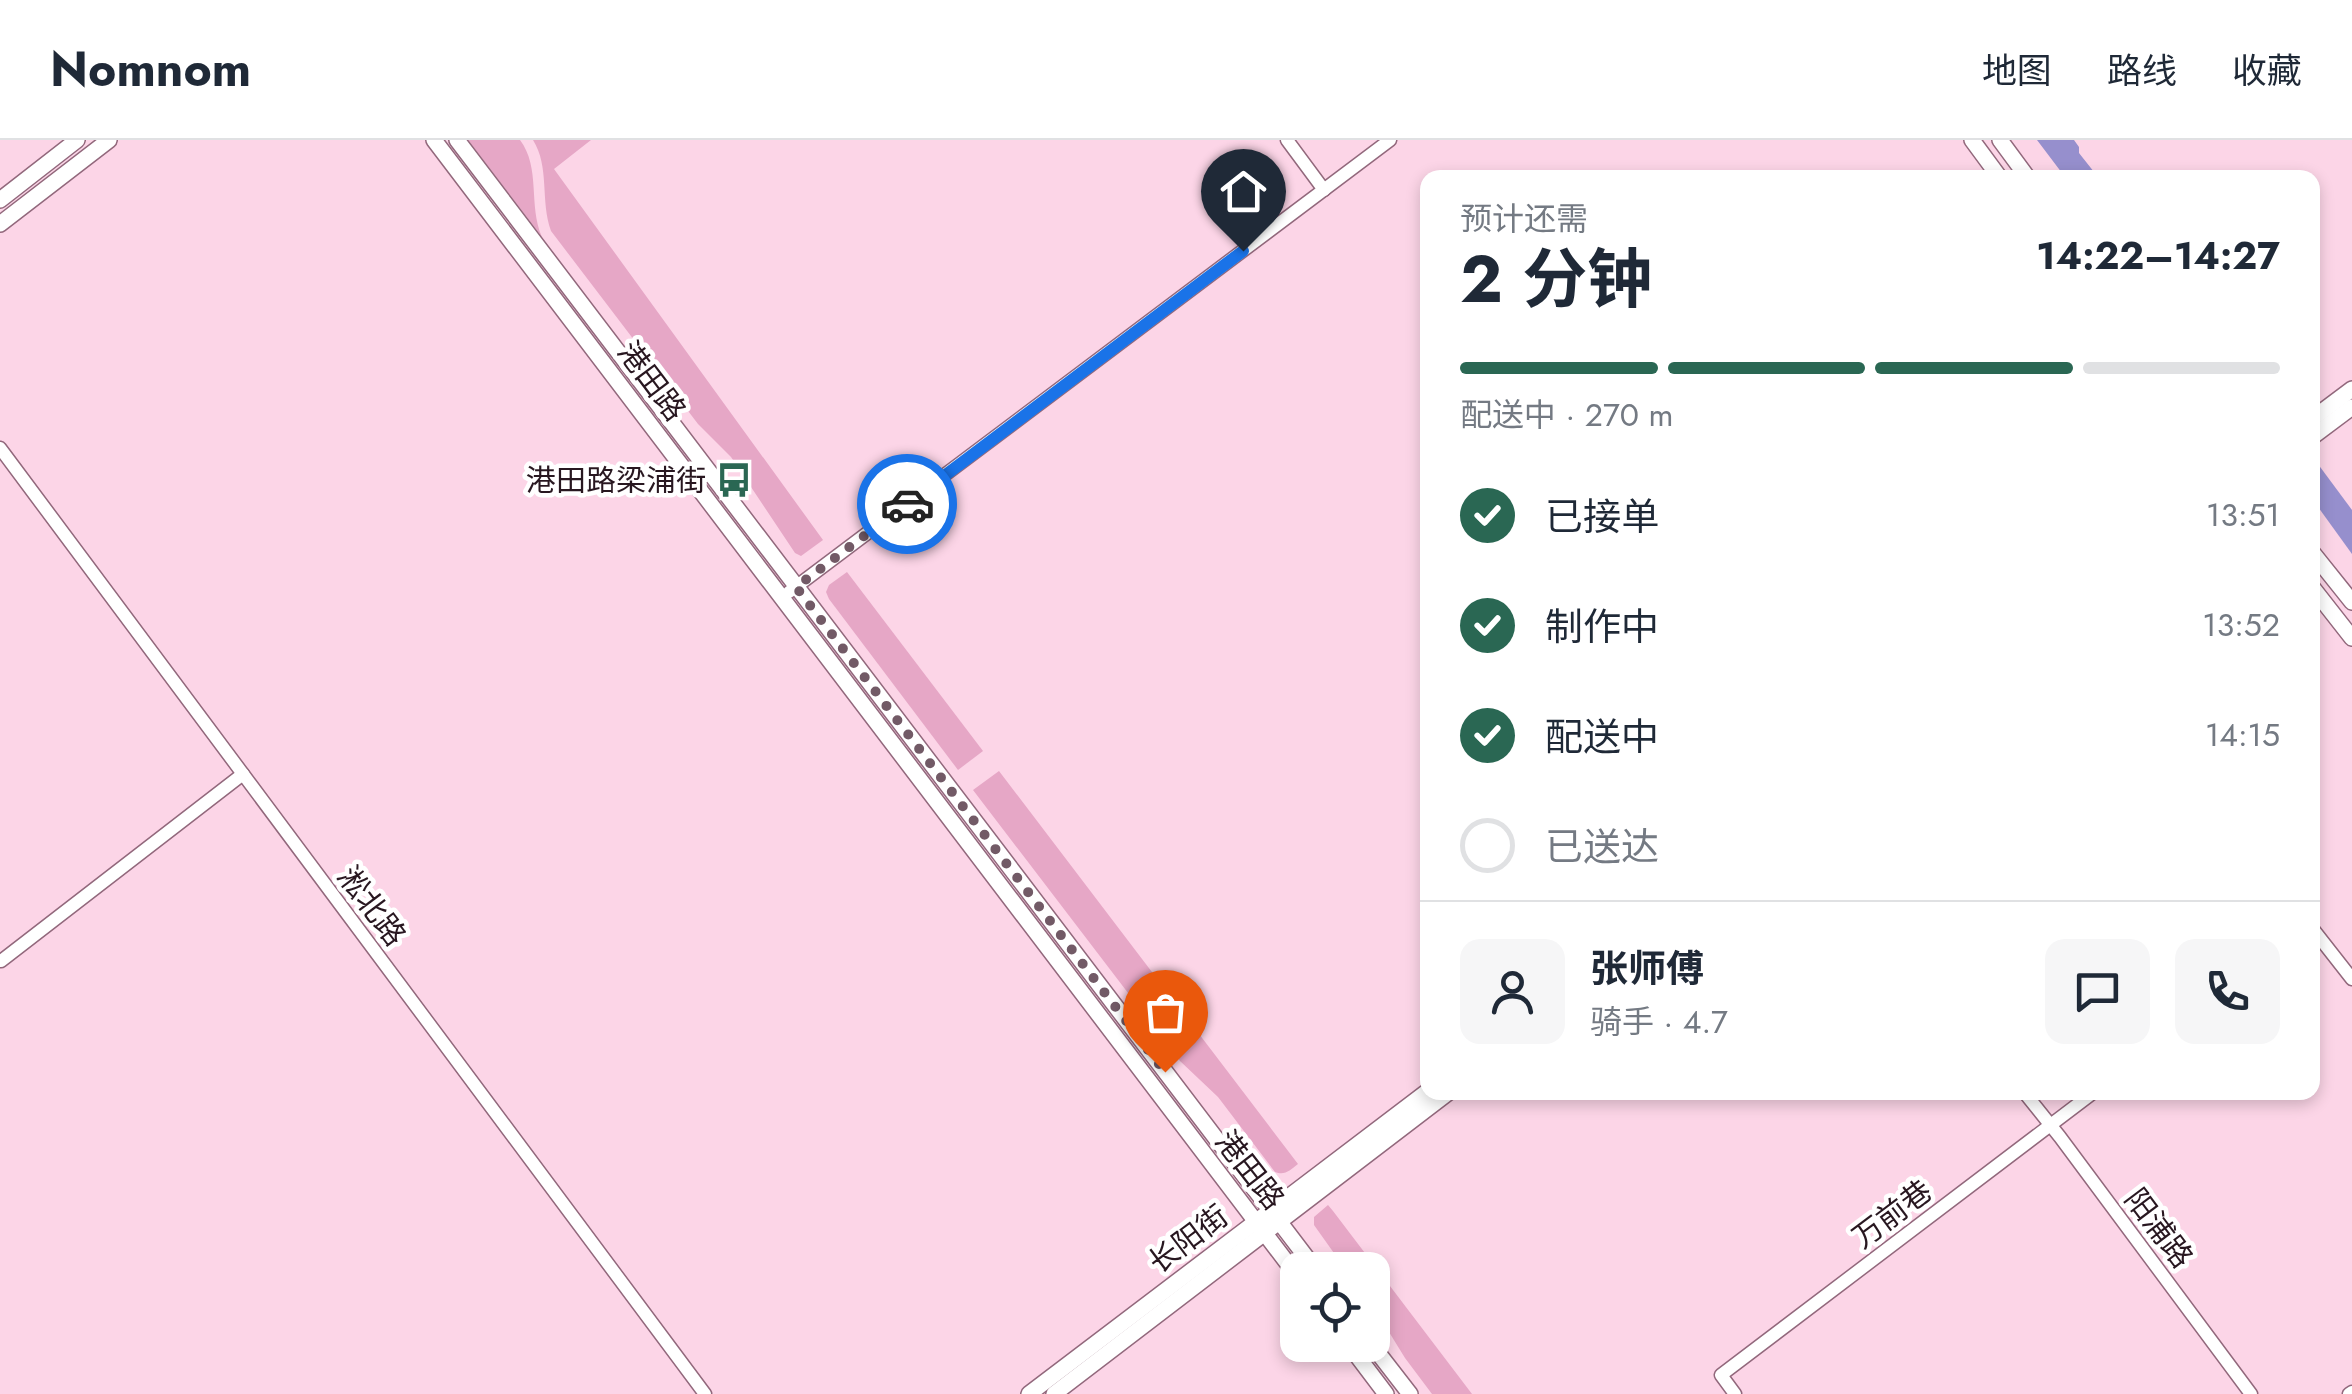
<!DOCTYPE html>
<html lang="zh">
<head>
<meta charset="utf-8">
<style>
  :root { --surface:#fff; --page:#f6f6f7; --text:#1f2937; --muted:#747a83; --line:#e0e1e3; --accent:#2a6753 }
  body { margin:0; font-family:Jost,"Noto Sans SC",sans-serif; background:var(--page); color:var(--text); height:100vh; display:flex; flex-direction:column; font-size:38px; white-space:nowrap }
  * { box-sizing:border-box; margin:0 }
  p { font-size:32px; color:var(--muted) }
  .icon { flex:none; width:55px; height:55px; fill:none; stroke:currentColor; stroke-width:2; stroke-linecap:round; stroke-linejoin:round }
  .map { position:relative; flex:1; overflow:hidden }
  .details { position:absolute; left:1420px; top:30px; width:900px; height:930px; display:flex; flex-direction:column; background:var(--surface); border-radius:20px; box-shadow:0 5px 15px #0003 }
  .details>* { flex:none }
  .controls { position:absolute; left:1280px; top:1112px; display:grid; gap:20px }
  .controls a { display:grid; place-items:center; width:110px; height:110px; border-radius:20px; background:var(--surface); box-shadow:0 5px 15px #0003; font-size:50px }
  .pin { position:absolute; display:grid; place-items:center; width:85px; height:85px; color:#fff; margin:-102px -42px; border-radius:50% 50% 50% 0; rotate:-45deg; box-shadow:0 0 10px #0007 }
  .pin .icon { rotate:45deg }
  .courier { position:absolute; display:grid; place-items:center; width:100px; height:100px; margin:-50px; border:8px solid #1a73e8; border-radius:50%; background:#fff; color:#222; box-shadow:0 2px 12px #0007 }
  .summary em { font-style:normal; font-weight:700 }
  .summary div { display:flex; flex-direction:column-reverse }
  .summary { display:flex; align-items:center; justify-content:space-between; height:170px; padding:0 40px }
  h1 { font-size:65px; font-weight:700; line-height:75px }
  .bar { display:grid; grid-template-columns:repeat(4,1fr); gap:15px 10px; align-content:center; height:120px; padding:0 40px }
  .bar i { height:12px; border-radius:8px; background:var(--line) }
  .bar .selected { background:var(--accent) }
  .bar p { grid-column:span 4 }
  .line { display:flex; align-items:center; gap:25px; padding:0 40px; border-top:2px solid var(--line) }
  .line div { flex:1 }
  .round { display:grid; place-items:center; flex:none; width:105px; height:105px; border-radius:20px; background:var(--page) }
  ol { padding:0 40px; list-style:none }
  li { display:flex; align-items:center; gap:30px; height:110px }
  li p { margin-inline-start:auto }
  li .icon { padding:10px; border-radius:50%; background:var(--accent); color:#fff; stroke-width:4 }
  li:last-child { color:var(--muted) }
  li i { width:55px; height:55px; border:5px solid var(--line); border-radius:50% }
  header { display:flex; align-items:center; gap:60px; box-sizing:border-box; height:140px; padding:0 50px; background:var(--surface); border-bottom:2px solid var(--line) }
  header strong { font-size:48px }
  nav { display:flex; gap:55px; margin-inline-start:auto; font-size:35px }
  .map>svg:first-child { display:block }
</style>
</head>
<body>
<header>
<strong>Nomnom</strong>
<nav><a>地图</a><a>路线</a><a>收藏</a></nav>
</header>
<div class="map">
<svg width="2352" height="1254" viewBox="0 0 2352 1254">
  <rect width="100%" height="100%" fill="#fcd5e7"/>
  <g fill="#e6a7c6">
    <path d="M 468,0 L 520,0 C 541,28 528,65 542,97 Z"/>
    <path d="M 533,0 L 591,0 L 554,29 L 823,400 L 801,416 L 795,413 L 731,317 L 698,284 L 551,91 C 540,61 550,27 533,0 Z"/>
    <path d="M 847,432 L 983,611 L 958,630 L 829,459 L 826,452 L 829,445 Z"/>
    <path d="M 999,631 L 1298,1024 C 1290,1030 1285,1036 1275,1032 L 1218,957 L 1180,921 L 973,650 Z"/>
    <path d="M 1328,1065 L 1333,1071 L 1472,1254 L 1432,1254 L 1405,1218 L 1373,1166 L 1372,1130 L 1346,1130 L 1314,1085 L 1314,1077 Z"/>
  </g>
  <g fill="#968fcd">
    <path d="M 2037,0 L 2074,0 L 2079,7 L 2079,13 L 2098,37 L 2065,37 Z"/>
    <path d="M 2312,316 L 2352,370 L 2352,414 L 2313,360 Z"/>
  </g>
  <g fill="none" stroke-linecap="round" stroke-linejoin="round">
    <defs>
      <g id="minor">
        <path d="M 1287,0 L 1324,50"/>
        <path d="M 0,308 L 705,1254"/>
        <path d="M 789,452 L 1390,0"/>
        <path d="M 2312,788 L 2352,839"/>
        <path d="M 1,821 L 243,634"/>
        <path d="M 2024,952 L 2060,997 L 2251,1254"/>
        <path d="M 1735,1254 L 1721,1235 L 2094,952"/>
        <path d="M 2349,1254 L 2352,1252"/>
      </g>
      <g id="major">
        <path d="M 434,0 L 1298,1137"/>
        <path d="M 457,0 L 1316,1130"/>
        <path d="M 1972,0 L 2000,38"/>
        <path d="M 2000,0 L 2028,38"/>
        <path d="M 0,60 L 77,0"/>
        <path d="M 0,84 L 109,0"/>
        <path d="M 2312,279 L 2352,249"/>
        <path d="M 2312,297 L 2352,267"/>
        <path d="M 2312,412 L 2352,462"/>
        <path d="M 2312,447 L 2352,498"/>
        <path d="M 1349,1205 L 1386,1254"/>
        <path d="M 1372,1205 L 1410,1254"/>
        <path d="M 1029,1254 L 1428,951"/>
        <path d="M 1054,1254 L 1449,952"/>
      </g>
    </defs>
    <use href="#minor" stroke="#92687c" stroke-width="15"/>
    <use href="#major" stroke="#92687c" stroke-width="18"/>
    <use href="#minor" stroke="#fff" stroke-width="12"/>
    <use href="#major" stroke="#fff" stroke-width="15"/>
  </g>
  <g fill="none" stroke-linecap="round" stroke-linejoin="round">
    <path stroke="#725a66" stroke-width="10" stroke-dasharray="0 18" d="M 907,364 L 796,447 L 1165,932"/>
    <path stroke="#1a73e8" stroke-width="12" d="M 907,364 L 1243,111"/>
  </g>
  <defs>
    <symbol id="bus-bare" viewBox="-9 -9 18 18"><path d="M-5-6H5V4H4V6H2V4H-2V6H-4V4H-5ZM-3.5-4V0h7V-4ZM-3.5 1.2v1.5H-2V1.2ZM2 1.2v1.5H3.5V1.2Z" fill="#2a6753" stroke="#fff" stroke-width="2.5" paint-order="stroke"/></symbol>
  </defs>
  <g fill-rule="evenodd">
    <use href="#bus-bare" x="709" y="315" width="50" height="50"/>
  </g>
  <g text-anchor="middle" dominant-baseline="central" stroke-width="9" stroke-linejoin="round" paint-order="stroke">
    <g font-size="30" fill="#281720" stroke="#fff">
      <text transform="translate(652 241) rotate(53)">港田路</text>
      <text transform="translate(372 766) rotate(53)">淞北路</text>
      <text transform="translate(1250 1030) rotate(52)">港田路</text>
      <text transform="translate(1892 1074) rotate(-37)">万前巷</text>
      <text transform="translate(2159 1088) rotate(53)">阳浦路</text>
      <text transform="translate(1188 1099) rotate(-37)">长阳街</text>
    </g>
    <g font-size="30" fill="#281720" stroke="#fff" text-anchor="end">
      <text x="706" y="340">港田路梁浦街</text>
    </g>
  </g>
</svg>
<div class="controls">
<a><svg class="icon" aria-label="locate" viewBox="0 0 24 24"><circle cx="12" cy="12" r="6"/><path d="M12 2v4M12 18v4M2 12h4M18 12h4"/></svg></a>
</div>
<div class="pin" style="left:1165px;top:932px;background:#ea580c"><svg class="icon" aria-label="bag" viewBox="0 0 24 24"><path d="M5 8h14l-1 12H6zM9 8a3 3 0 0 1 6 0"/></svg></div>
<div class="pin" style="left:1243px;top:111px;background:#1f2937"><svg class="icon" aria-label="home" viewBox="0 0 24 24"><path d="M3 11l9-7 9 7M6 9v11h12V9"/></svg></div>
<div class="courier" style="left:907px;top:364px"><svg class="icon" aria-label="car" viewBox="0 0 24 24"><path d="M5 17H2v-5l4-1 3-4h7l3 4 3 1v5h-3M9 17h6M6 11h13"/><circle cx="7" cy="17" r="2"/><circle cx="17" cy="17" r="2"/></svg></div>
<section class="details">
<div class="summary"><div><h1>2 分钟</h1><p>预计还需</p></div><em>14:22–14:27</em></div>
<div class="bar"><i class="selected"></i><i class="selected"></i><i class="selected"></i><i></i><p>配送中 · 270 m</p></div>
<ol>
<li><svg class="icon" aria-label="check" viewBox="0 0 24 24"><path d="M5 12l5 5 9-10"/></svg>已接单<p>13:51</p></li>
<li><svg class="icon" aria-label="check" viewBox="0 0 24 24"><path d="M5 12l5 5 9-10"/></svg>制作中<p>13:52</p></li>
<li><svg class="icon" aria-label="check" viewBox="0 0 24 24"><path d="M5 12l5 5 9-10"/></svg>配送中<p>14:15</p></li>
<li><i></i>已送达</li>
</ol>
<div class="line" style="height:180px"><a class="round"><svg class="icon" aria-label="person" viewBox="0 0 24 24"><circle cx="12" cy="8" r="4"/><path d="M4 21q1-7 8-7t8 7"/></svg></a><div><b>张师傅</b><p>骑手 · 4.7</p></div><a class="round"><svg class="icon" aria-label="chat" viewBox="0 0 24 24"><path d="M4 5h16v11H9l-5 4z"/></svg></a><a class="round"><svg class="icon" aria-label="phone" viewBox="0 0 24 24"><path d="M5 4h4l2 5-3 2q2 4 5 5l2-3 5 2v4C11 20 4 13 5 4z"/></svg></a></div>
</section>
</div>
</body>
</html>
